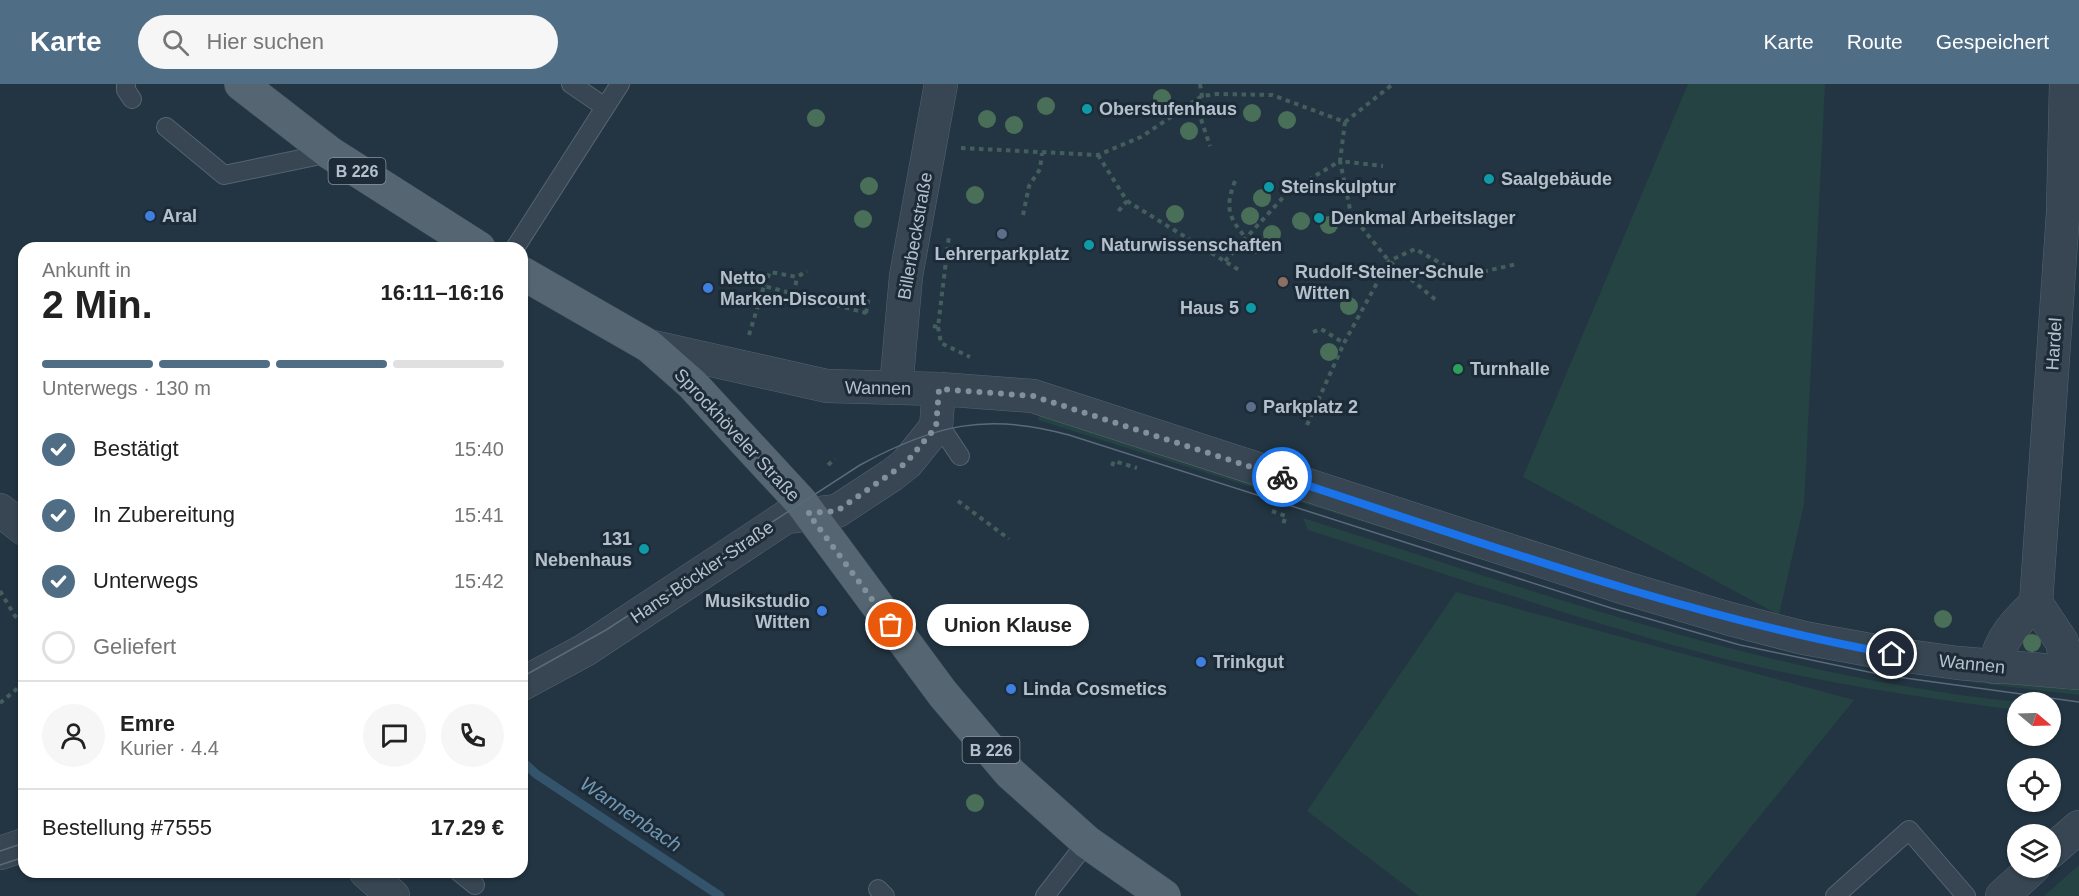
<!DOCTYPE html>
<html lang="de">
<head>
<meta charset="utf-8">
<style>
  :root { --surface:#fff; --page:#f6f6f6; --text:#222; --muted:#767676; --line:#e0e0e0; --accent:#4f6d85 }
  body { margin:0; font-family:Arial,sans-serif; background:var(--page); color:var(--text); height:100vh; display:flex; flex-direction:column; font-size:22px; white-space:nowrap }
  * { box-sizing:border-box; margin:0 }
  p { font-size:20px; color:var(--muted) }
  .icon { flex:none; width:33px; height:33px; fill:none; stroke:currentColor; stroke-width:2; stroke-linecap:round; stroke-linejoin:round }
  .map { position:relative; flex:1; overflow:hidden }
  .details { position:absolute; left:18px; top:158px; width:510px; height:636px; display:flex; flex-direction:column; background:var(--surface); border-radius:18px; box-shadow:0 2px 4px #0004 }
  .details>* { flex:none }
  .needle { width:39px; rotate:109deg }
  .controls { position:absolute; left:2007px; top:608px; display:grid; gap:12px }
  .controls a { display:grid; place-items:center; width:54px; height:54px; border-radius:50%; background:var(--surface); box-shadow:0 2px 4px #0004; font-size:30px }
  .pin { position:absolute; display:grid; place-items:center; width:51px; height:51px; color:#fff; margin:-26px; border:3px solid #fff; border-radius:50%; box-shadow:0 2px 6px #0007 }
  .courier { position:absolute; display:grid; place-items:center; width:60px; height:60px; margin:-30px; border:4px solid #1a73e8; border-radius:50%; background:#fff; color:#222; box-shadow:0 2px 8px #0007 }
  .bubble { position:absolute; height:42px; border-radius:21px; background:var(--surface); box-shadow:0 2px 4px #0004; font-size:20px; font-weight:600; line-height:42px; text-align:center }
  .headline em { font-style:normal; font-weight:600 }
  .headline div { display:flex; flex-direction:column-reverse }
  .headline { display:flex; align-items:center; justify-content:space-between; height:102px; padding:0 24px }
  h1 { font-size:39px; font-weight:600; line-height:45px }
  .bar { display:grid; grid-template-columns:repeat(4,1fr); gap:9px 6px; align-content:center; height:72px; padding:0 24px }
  .bar i { height:8px; border-radius:4px; background:var(--line) }
  .bar .on { background:var(--accent) }
  .bar p { grid-column:span 4 }
  .line { display:flex; align-items:center; gap:15px; padding:0 24px; border-top:2px solid var(--line) }
  .line div { flex:1 }
  .round { display:grid; place-items:center; flex:none; width:63px; height:63px; border-radius:32px; background:var(--page) }
  ol { padding:0 24px; list-style:none }
  li { display:flex; align-items:center; gap:18px; height:66px }
  li p { margin-inline-start:auto }
  li .icon { padding:6px; border-radius:50%; background:var(--accent); color:#fff; stroke-width:4 }
  li:last-child { color:var(--muted) }
  li i { width:33px; height:33px; border:3px solid var(--line); border-radius:50% }
  header { display:flex; align-items:center; gap:36px; box-sizing:border-box; height:84px; padding:0 30px; background:var(--accent); color:#fff }
  header strong { font-size:28px }
  nav { display:flex; gap:33px; margin-inline-start:auto; font-size:21px }
  .search { width:420px; height:54px; background:var(--page); display:flex; align-items:center; gap:15px; box-sizing:border-box; padding:0 21px; border-radius:33px; color:var(--muted); font-size:22px }
  .map>svg:first-child { display:block }
</style>
</head>
<body>
<header>
<strong>Karte</strong>
<div class="search"><svg class="icon" aria-label="search" viewBox="0 0 24 24"><circle cx="10" cy="10" r="6"/><path d="M15 15l6 6"/></svg>Hier suchen</div>
<nav><a>Karte</a><a>Route</a><a>Gespeichert</a></nav>
</header>
<div class="map">
<svg width="2079" height="812" viewBox="0 0 2079 812">
  <rect width="100%" height="100%" fill="#233542"/>
  <g fill="#254342">
    <path d="M 1688,0 L 1825,0 L 1804,420 L 1779,531 L 1523,393 Z"/>
    <path d="M 1040,329 L 1682,538 L 1038,336 Z"/>
    <path d="M 1303,434 C 1539,508 1773,593 2020,618 L 2018,618 L 2017,626 C 1903,612 1785,593 1673,561 C 1551,526 1430,485 1308,446 Z"/>
    <path d="M 1456,508 L 1854,616 L 1695,812 L 1419,812 L 1307,727 Z"/>
    <path d="M 1829,574 L 2079,604 L 2079,611 L 1977,599 Z"/>
    <path d="M 2079,781 L 2079,812 L 2044,812 Z"/>
  </g>
  <g fill="none" stroke-linecap="round" stroke-linejoin="round">
    <path stroke="#34546b" stroke-width="9" d="M 522,677 L 536,690 L 720,812"/>
    <defs>
      <g id="service">
        <path d="M 126,0 L 126,6 L 132,15"/>
        <path d="M 571,0 L 605,23"/>
        <path d="M 166,43 L 224,91 L 330,69"/>
        <path d="M 515,164 L 620,0"/>
        <path d="M 936,343 L 942,345 L 960,372"/>
        <path d="M 459,788 L 475,801"/>
        <path d="M 878,805 L 885,812"/>
        <path d="M 1045,812 L 1087,758"/>
        <path d="M 1835,812 L 1909,746 L 1966,812"/>
      </g>
      <g id="minor">
        <path d="M 2066,0 L 2063,129 L 2036,519 L 2062,558 L 2068,588"/>
        <path d="M 649,262 L 827,302 L 939,305 L 1033,312 L 1625,504 L 1730,535 L 1804,554 L 1892,570 L 1958,579 L 2079,589"/>
        <path d="M 896,304 L 906,192 L 941,0"/>
        <path d="M 0,426 L 24,445"/>
        <path d="M 1995,583 C 1999,555 2016,538 2036,519"/>
        <path d="M 522,600 L 585,566 L 786,433 L 837,427 L 892,391 L 907,379 L 936,343 L 939,305"/>
        <path d="M 2050,768 L 2079,743"/>
        <path d="M 0,769 L 24,761"/>
        <path d="M 366,788 L 393,812"/>
        <path d="M 2002,812 L 2034,783"/>
      </g>
      <g id="primary">
        <path d="M 241,0 L 330,69 L 479,164"/>
        <path d="M 522,189 L 649,262 L 692,300 L 801,418 L 943,610 L 1010,689 L 1087,758 L 1164,812"/>
      </g>
    </defs>
    <use href="#service" stroke="#55646f" stroke-width="20"/>
    <use href="#minor" stroke="#55646f" stroke-width="34"/>
    <use href="#primary" stroke="#44525e" stroke-width="34"/>
    <g stroke="#435f5d" stroke-width="4" stroke-dasharray="4.5 4.5" stroke-linecap="butt">
      <path d="M 1200,0 L 1202,12 L 1199,29 L 1210,62"/>
      <path d="M 1345,38 L 1393,0"/>
      <path d="M 961,64 L 1098,71 L 1141,53 L 1202,12 L 1217,10 L 1272,11 L 1345,38 L 1340,77 L 1383,82"/>
      <path d="M 1098,71 L 1127,117 L 1116,130"/>
      <path d="M 1235,97 C 1225,123 1228,133 1246,154"/>
      <path d="M 1127,117 L 1239,186"/>
      <path d="M 1023,131 L 1029,102 L 1040,85 L 1042,69"/>
      <path d="M 1225,177 L 1288,108 L 1340,77 L 1351,130 L 1389,177 L 1437,217"/>
      <path d="M 764,202 L 770,188 L 797,193 L 807,187"/>
      <path d="M 794,210 L 797,193"/>
      <path d="M 866,229 L 869,212"/>
      <path d="M 933,242 L 938,243 L 949,152"/>
      <path d="M 938,243 L 941,259 L 970,273"/>
      <path d="M 1313,248 L 1321,245 L 1344,259"/>
      <path d="M 749,251 L 764,202 L 870,230"/>
      <path d="M 1307,341 L 1344,259 L 1389,177 L 1415,165 L 1464,192 L 1517,180"/>
      <path d="M 828,381 L 835,375"/>
      <path d="M 1112,382 L 1114,377 L 1137,384"/>
      <path d="M 958,417 L 1009,455"/>
      <path d="M 1272,427 L 1286,432 L 1283,440"/>
      <path d="M 0,507 L 15,532 L 24,539"/>
      <path d="M 0,619 L 24,599"/>
    </g>
    <use href="#service" stroke="#374652" stroke-width="18"/>
    <use href="#minor" stroke="#374652" stroke-width="33"/>
    <use href="#primary" stroke="#556672" stroke-width="33"/>
    <g stroke="#596b79" stroke-width="1.5">
      <path d="M 522,593 L 606,546 L 860,381 C 934,341 986,328 1069,351 L 1611,524 L 1740,561 L 1883,591 L 2079,618"/>
      <path d="M 0,767 L 24,759"/>
      <path d="M 0,781 L 24,773"/>
    </g>
  </g>
  <g fill="#496f59">
    <circle cx="1162" cy="14" r="9"/>
    <circle cx="1046" cy="22" r="9"/>
    <circle cx="1252" cy="29" r="9"/>
    <circle cx="816" cy="34" r="9"/>
    <circle cx="987" cy="35" r="9"/>
    <circle cx="1287" cy="36" r="9"/>
    <circle cx="1014" cy="41" r="9"/>
    <circle cx="1189" cy="47" r="9"/>
    <circle cx="869" cy="102" r="9"/>
    <circle cx="975" cy="111" r="9"/>
    <circle cx="1262" cy="114" r="9"/>
    <circle cx="1175" cy="130" r="9"/>
    <circle cx="1250" cy="132" r="9"/>
    <circle cx="863" cy="135" r="9"/>
    <circle cx="1301" cy="137" r="9"/>
    <circle cx="1329" cy="141" r="9"/>
    <circle cx="1272" cy="150" r="9"/>
    <circle cx="1257" cy="161" r="9"/>
    <circle cx="1349" cy="222" r="9"/>
    <circle cx="1329" cy="268" r="9"/>
    <circle cx="1943" cy="535" r="9"/>
    <circle cx="2032" cy="559" r="9"/>
    <circle cx="975" cy="719" r="9"/>
  </g>
  <g fill="none" stroke-linecap="round" stroke-linejoin="round">
    <path stroke="#81909c" stroke-width="6" stroke-dasharray="0 10.8" d="M 891,541 L 808,429 L 837,427 L 906,379 L 936,343 L 939,305 L 1033,312 L 1282,393"/>
    <path stroke="#1a73e8" stroke-width="8" d="M 1282,393 C 1483,459 1684,532 1892,570"/>
  </g>
  <g fill="#0f9aa8" stroke="#1c2b37" stroke-width="2">
    <circle cx="1087" cy="25" r="6"/>
    <circle cx="1489" cy="95" r="6"/>
    <circle cx="1269" cy="103" r="6"/>
    <circle cx="1319" cy="134" r="6"/>
    <circle cx="1089" cy="161" r="6"/>
    <circle cx="1251" cy="224" r="6"/>
    <circle cx="644" cy="465" r="6"/>
  </g>
  <g fill="#3f7fe0" stroke="#1c2b37" stroke-width="2">
    <circle cx="150" cy="132" r="6"/>
    <circle cx="708" cy="204" r="6"/>
    <circle cx="822" cy="527" r="6"/>
    <circle cx="1201" cy="578" r="6"/>
    <circle cx="1011" cy="605" r="6"/>
  </g>
  <g fill="#5c6f8a" stroke="#1c2b37" stroke-width="2">
    <circle cx="1002" cy="150" r="6"/>
    <circle cx="1251" cy="323" r="6"/>
  </g>
  <circle fill="#8d6e63" stroke="#1c2b37" stroke-width="2" cx="1283" cy="198" r="6"/>
  <circle fill="#2e9e5b" stroke="#1c2b37" stroke-width="2" cx="1458" cy="285" r="6"/>
  <g text-anchor="middle" dominant-baseline="central" stroke-width="6" stroke-linejoin="round" paint-order="stroke">
    <g fill="#1c2b37" stroke="#86949f" stroke-width="1.5">
      <rect x="328.5" y="74" width="57" height="26" rx="4.5"/>
      <rect x="962.5" y="653" width="57" height="26" rx="4.5"/>
    </g>
    <g font-size="16" font-weight="bold" fill="#b4c1cc">
      <text x="357" y="87">B 226</text>
      <text x="991" y="666">B 226</text>
    </g>
    <g font-size="18" font-weight="bold" fill="#b4c1cc" stroke="#1c2b37" text-anchor="start">
      <text x="1099" y="25">Oberstufenhaus</text>
      <text x="1501" y="95">Saalgebäude</text>
      <text x="1281" y="103">Steinskulptur</text>
      <text x="162" y="132">Aral</text>
      <text x="1331" y="134">Denkmal Arbeitslager</text>
      <text x="1101" y="161">Naturwissenschaften</text>
      <text x="1002" y="170" text-anchor="middle">Lehrerparkplatz</text>
      <text x="1295" y="188">Rudolf-Steiner-Schule<tspan x="1295" dy="21">Witten</tspan></text>
      <text x="720" y="194">Netto<tspan x="720" dy="21">Marken-Discount</tspan></text>
      <text x="1239" y="224" text-anchor="end">Haus 5</text>
      <text x="1470" y="285">Turnhalle</text>
      <text x="1263" y="323">Parkplatz 2</text>
      <text x="632" y="455" text-anchor="end">131<tspan x="632" dy="21">Nebenhaus</tspan></text>
      <text x="810" y="517" text-anchor="end">Musikstudio<tspan x="810" dy="21">Witten</tspan></text>
      <text x="1213" y="578">Trinkgut</text>
      <text x="1023" y="605">Linda Cosmetics</text>
    </g>
    <g font-size="18" fill="#b4c1cc" stroke="#1c2b37">
      <text transform="translate(915 152) rotate(-80)">Billerbeckstraße</text>
      <text transform="translate(2054 260) rotate(-86)">Hardel</text>
      <text transform="translate(878 304) rotate(1)">Wannen</text>
      <text transform="translate(737 351) rotate(47)">Sprockhöveler Straße</text>
      <text transform="translate(702 488) rotate(-34)">Hans-Böckler-Straße</text>
      <text transform="translate(1972 580) rotate(6)">Wannen</text>
    </g>
    <g font-size="20" font-style="italic" fill="#7097b2" stroke="#1c2b37">
      <text transform="translate(631 730) rotate(34)">Wannenbach</text>
    </g>
  </g>
</svg>
<div class="controls">
<a><svg class="needle" viewBox="-14 -14 28 28"><path d="M0-13l5 13h-10z" fill="#e53935"/><path d="M0 13l5-13h-10z" fill="#767676"/></svg></a>
<a><svg class="icon" aria-label="locate" viewBox="0 0 24 24"><circle cx="12" cy="12" r="6"/><path d="M12 2v4M12 18v4M2 12h4M18 12h4"/></svg></a>
<a><svg class="icon" aria-label="layers" viewBox="0 0 24 24"><path d="M12 4l9 5-9 5-9-5zM3 14l9 5 9-5"/></svg></a>
</div>
<div class="pin" style="left:891px;top:541px;background:#ea580c"><svg class="icon" aria-label="bag" viewBox="0 0 24 24"><path d="M5 8h14l-1 12H6zM9 8a3 3 0 0 1 6 0"/></svg></div>
<div class="pin" style="left:1892px;top:570px;background:#1f2937"><svg class="icon" aria-label="home" viewBox="0 0 24 24"><path d="M3 11l9-7 9 7M6 9v11h12V9"/></svg></div>
<div class="courier" style="left:1282px;top:393px"><svg class="icon" aria-label="bike" viewBox="0 0 24 24"><circle cx="6" cy="16" r="4"/><circle cx="18" cy="16" r="4"/><path d="M6 16l4-8h5l3 8M10 8l3 8H6M13 5h3"/></svg></div>
<div class="bubble" style="left:927px;top:520px;width:162px">Union Klause</div>
<section class="details">
<div class="headline"><div><h1>2 Min.</h1><p>Ankunft in</p></div><em>16:11–16:16</em></div>
<div class="bar"><i class="on"></i><i class="on"></i><i class="on"></i><i></i><p>Unterwegs · 130 m</p></div>
<ol>
<li><svg class="icon" aria-label="check" viewBox="0 0 24 24"><path d="M5 12l5 5 9-10"/></svg>Bestätigt<p>15:40</p></li>
<li><svg class="icon" aria-label="check" viewBox="0 0 24 24"><path d="M5 12l5 5 9-10"/></svg>In Zubereitung<p>15:41</p></li>
<li><svg class="icon" aria-label="check" viewBox="0 0 24 24"><path d="M5 12l5 5 9-10"/></svg>Unterwegs<p>15:42</p></li>
<li><i></i>Geliefert</li>
</ol>
<div class="line" style="height:108px"><a class="round"><svg class="icon" aria-label="person" viewBox="0 0 24 24"><circle cx="12" cy="8" r="4"/><path d="M4 21q1-7 8-7t8 7"/></svg></a><div><b>Emre</b><p>Kurier · 4.4</p></div><a class="round"><svg class="icon" aria-label="chat" viewBox="0 0 24 24"><path d="M4 5h16v11H9l-5 4z"/></svg></a><a class="round"><svg class="icon" aria-label="phone" viewBox="0 0 24 24"><path d="M5 4h4l2 5-3 2q2 4 5 5l2-3 5 2v4C11 20 4 13 5 4z"/></svg></a></div>
<div class="line" style="height:78px"><div>Bestellung #7555</div><b>17.29 €</b></div>
</section>
</div>
</body>
</html>
